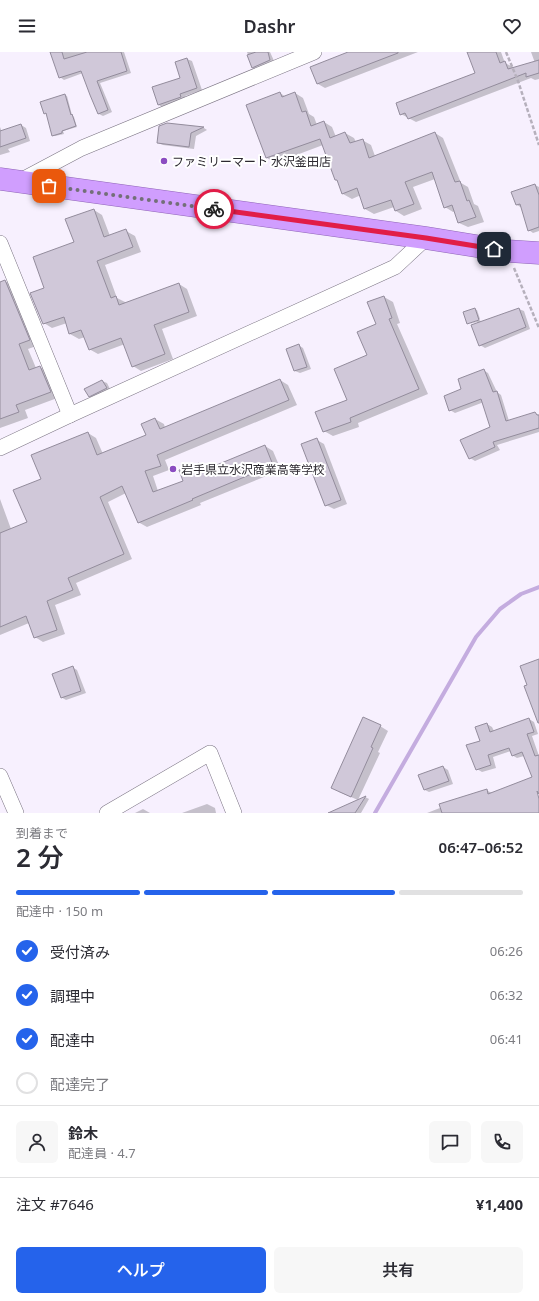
<!DOCTYPE html>
<html lang="ja">
<head>
<meta charset="utf-8">
<style>
  :root { --surface:#fff; --page:#f7f7f7; --text:#2b2b33; --muted:#7c7c81; --line:#e1e1e2; --accent:#2563eb }
  body { margin:0; font-family:"Noto Sans","Noto Sans JP",sans-serif; background:var(--page); color:var(--text); height:100vh; display:flex; flex-direction:column; font-size:15px; white-space:nowrap }
  * { box-sizing:border-box; margin:0 }
  p { font-size:13px; color:var(--muted) }
  .icon { flex:none; width:22px; height:22px; fill:none; stroke:currentColor; stroke-width:2; stroke-linecap:round; stroke-linejoin:round }
  .map { position:relative; height:761px; overflow:hidden }
  .panel { display:flex; flex-direction:column; background:var(--surface); flex:1 }
  .panel>* { flex:none }
  .pin { position:absolute; display:grid; place-items:center; width:34px; height:34px; color:#fff; margin:-17px; border-radius:8px; box-shadow:0 2px 6px #0006 }
  .courier { position:absolute; display:grid; place-items:center; width:40px; height:40px; margin:-20px; border:3px solid #e11d48; border-radius:50%; background:#fff; color:#222; box-shadow:0 1px 5px #0007 }
  .summary em { font-style:normal; font-weight:600 }
  .summary div { display:flex; flex-direction:column-reverse }
  .summary { display:flex; align-items:center; justify-content:space-between; height:68px; padding:0 16px }
  h1 { font-size:26px; font-weight:600; line-height:30px }
  .bar { display:grid; grid-template-columns:repeat(4,1fr); gap:6px 4px; align-content:center; height:48px; padding:0 16px }
  .bar i { height:5px; border-radius:3px; background:var(--line) }
  .bar .active { background:var(--accent) }
  .bar p { grid-column:span 4 }
  .line { display:flex; align-items:center; gap:10px; padding:0 16px; border-top:1px solid var(--line) }
  .line div { flex:1 }
  .round { display:grid; place-items:center; flex:none; width:42px; height:42px; border-radius:6px; background:var(--page) }
  ol { padding:0 16px; list-style:none }
  li { display:flex; align-items:center; gap:12px; height:44px }
  li p { margin-inline-start:auto }
  li .icon { padding:4px; border-radius:50%; background:var(--accent); color:#fff; stroke-width:4 }
  li:last-child { color:var(--muted) }
  li i { width:22px; height:22px; border:2px solid var(--line); border-radius:50% }
  .primary-button { display:flex; gap:8px; margin-top:auto; padding:8px 16px }
  .primary-button a { flex:1; height:46px; border-radius:6px; background:var(--accent); color:#fff; font-size:16px; font-weight:600; line-height:46px; text-align:center }
  .primary-button a+a { background:var(--page); color:var(--text) }
  header { display:flex; justify-content:space-between; align-items:center; height:52px; padding:0 16px; background:var(--surface); font-size:18px; font-weight:600 }
  .map>svg:first-child { display:block }
</style>
</head>
<body>
<header><svg class="icon" aria-label="menu" viewBox="0 0 24 24"><path d="M4 6h16M4 12h16M4 18h16"/></svg>Dashr<svg class="icon" aria-label="heart" viewBox="0 0 24 24"><path d="M12 20l-8-8c-3-5 5-10 8-4 3-6 11-1 8 4z"/></svg></header>
<div class="map">
<svg width="539" height="761" viewBox="0 0 539 761">
  <rect width="100%" height="100%" fill="#f7f0fe"/>
  <g fill="#0003">
    <path d="M 50,0 L 124,0 L 131,21 L 100,31 L 112,60 L 103,64 L 99,62 L 91,43 L 83,21 L 64,28 L 60,25 Z"/>
    <path d="M 247,0 L 270,0 L 275,11 L 257,18 L 253,15 Z"/>
    <path d="M 351,0 L 418,0 L 325,36 L 318,32 L 312,16 Z"/>
    <path d="M 472,0 L 501,0 L 505,11 L 513,15 L 513,17 L 535,11 L 531,0 L 539,0 L 539,27 L 535,28 L 531,26 L 416,70 L 401,62 L 476,22 Z"/>
    <path d="M 187,7 L 192,9 L 202,38 L 185,44 L 186,48 L 163,56 L 159,53 L 182,27 Z"/>
    <path d="M 280,41 L 286,45 L 295,41 L 303,46 L 309,62 L 314,65 L 317,73 L 324,70 L 332,75 L 336,85 L 345,81 L 354,86 L 356,90 L 362,88 L 371,93 L 375,104 L 435,81 L 443,86 L 461,131 L 468,135 L 474,152 L 478,154 L 484,170 L 468,175 L 459,171 L 455,159 L 453,160 L 445,155 L 435,127 L 413,135 L 422,157 L 404,164 L 396,159 L 394,155 L 374,162 L 365,157 L 361,143 L 352,147 L 343,142 L 338,129 L 336,128 L 323,93 L 275,111 L 267,106 Z"/>
    <path d="M 65,43 L 67,44 L 72,63 L 74,65 L 77,75 L 63,79 L 64,82 L 55,84 L 53,83 L 47,63 L 45,61 Z"/>
    <path d="M 167,72 L 204,76 L 207,78 L 196,84 L 194,97 L 163,93 L 158,91 Z"/>
    <path d="M 21,73 L 26,76 L 30,89 L 8,97 L 10,100 L 0,103 L 0,75 L 2,80 Z"/>
    <path d="M 535,133 L 539,135 L 539,179 L 533,181 L 529,178 L 522,156 L 517,153 Z"/>
    <path d="M 94,158 L 102,163 L 110,184 L 126,179 L 135,184 L 141,200 L 105,213 L 117,246 L 125,250 L 125,252 L 179,232 L 187,237 L 197,264 L 162,277 L 173,307 L 141,319 L 133,314 L 125,292 L 98,302 L 89,297 L 85,285 L 79,287 L 70,282 L 67,271 L 52,276 L 44,271 L 45,237 L 75,191 Z"/>
    <path d="M 5,229 L 15,235 L 39,293 L 28,297 L 36,316 L 40,315 L 50,320 L 60,345 L 25,358 L 28,366 L 0,376 L 0,231 Z"/>
    <path d="M 384,245 L 393,250 L 400,271 L 397,272 L 428,342 L 358,371 L 359,375 L 333,384 L 324,379 L 348,349 L 369,303 Z"/>
    <path d="M 475,257 L 477,258 L 480,267 L 468,271 Z"/>
    <path d="M 519,257 L 524,259 L 530,277 L 485,296 L 480,293 L 477,270 L 469,272 L 480,268 L 481,271 Z"/>
    <path d="M 298,293 L 303,296 L 311,317 L 300,321 L 295,319 Z"/>
    <path d="M 483,318 L 488,321 L 497,340 L 501,343 L 509,369 L 535,361 L 539,363 L 539,380 L 497,393 L 500,398 L 475,409 L 470,406 L 491,375 L 484,350 L 455,361 L 450,358 L 463,338 Z"/>
    <path d="M 280,328 L 288,333 L 297,353 L 165,408 L 169,418 L 153,424 L 158,439 L 184,429 L 199,412 L 208,417 L 265,394 L 273,399 L 281,418 L 200,451 L 201,453 L 147,475 L 138,470 L 126,441 L 108,450 L 132,507 L 76,531 L 81,543 L 55,553 L 65,582 L 43,590 L 35,585 L 29,571 L 0,583 L 0,447 L 11,477 L 28,470 L 42,427 L 88,381 L 96,386 L 103,402 L 148,383 L 155,367 L 164,372 L 165,376 Z"/>
    <path d="M 102,329 L 107,331 L 111,339 L 94,347 L 89,344 Z"/>
    <path d="M 317,388 L 324,392 L 347,452 L 334,457 L 326,453 Z"/>
    <path d="M 72,615 L 77,618 L 86,641 L 66,648 L 61,645 Z"/>
    <path d="M 529,667 L 534,670 L 538,682 L 532,684 L 539,704 L 539,741 L 494,757 L 495,761 L 427,761 L 486,738 L 492,741 L 533,726 L 524,704 L 517,706 L 512,703 L 511,699 L 493,705 L 496,716 L 482,720 L 477,717 L 481,689 L 487,672 L 492,675 L 494,679 Z"/>
    <path d="M 380,674 L 388,679 L 378,700 L 380,701 L 358,748 L 365,745 L 369,747 L 361,761 L 333,761 L 358,748 L 339,740 Z"/>
    <path d="M 443,715 L 448,718 L 453,732 L 429,740 L 425,738 Z"/>
    <path d="M 207,752 L 215,756 L 216,761 L 182,761 Z"/>
    <path d="M 143,757 L 150,761 L 135,761 Z"/>
  </g>
  <g fill="none" stroke-linecap="round" stroke-linejoin="round">
    <path stroke="#c4acdf" stroke-width="4" d="M 375,761 L 476,585 L 500,557 L 521,542 L 539,535"/>
  </g>
  <g fill="#d0c8d9" stroke="#938c9c">
    <path d="M 50,0 L 62,0 L 64,7 L 87,0 L 121,0 L 127,19 L 97,29 L 108,58 L 98,62 L 90,43 L 81,19 L 59,26 Z"/>
    <path d="M 256,0 L 268,0 L 270,8 L 252,16 L 247,3 Z"/>
    <path d="M 348,0 L 398,0 L 398,1 L 317,32 L 310,15 Z"/>
    <path d="M 467,0 L 496,0 L 500,11 L 505,9 L 508,17 L 539,8 L 539,21 L 526,25 L 526,21 L 408,67 L 405,61 L 400,63 L 396,51 L 475,21 Z"/>
    <path d="M 187,6 L 197,36 L 180,42 L 181,45 L 158,53 L 152,35 L 180,26 L 175,10 Z"/>
    <path d="M 280,40 L 282,45 L 295,40 L 302,60 L 306,59 L 311,74 L 324,69 L 330,86 L 345,80 L 350,91 L 363,87 L 369,106 L 435,80 L 455,130 L 460,129 L 467,149 L 469,148 L 476,165 L 458,171 L 452,153 L 444,156 L 432,120 L 405,130 L 414,152 L 395,159 L 391,148 L 364,157 L 357,136 L 342,142 L 337,128 L 335,128 L 320,87 L 266,106 L 246,53 Z"/>
    <path d="M 65,42 L 71,63 L 72,62 L 76,74 L 62,79 L 62,81 L 52,84 L 46,61 L 44,62 L 40,50 Z"/>
    <path d="M 167,71 L 204,75 L 191,81 L 189,95 L 157,91 L 159,74 Z"/>
    <path d="M 21,72 L 26,86 L 0,95 L 0,79 Z"/>
    <path d="M 535,132 L 539,143 L 539,175 L 528,179 L 520,152 L 516,153 L 511,140 Z"/>
    <path d="M 94,157 L 104,185 L 126,177 L 133,195 L 97,209 L 111,246 L 116,244 L 119,253 L 179,231 L 189,260 L 154,273 L 165,302 L 132,315 L 121,286 L 89,298 L 81,278 L 69,282 L 64,265 L 43,272 L 30,241 L 44,236 L 33,205 L 74,190 L 65,167 Z"/>
    <path d="M 5,228 L 30,288 L 19,292 L 29,318 L 40,314 L 51,340 L 16,353 L 19,360 L 0,367 L 0,230 Z"/>
    <path d="M 384,244 L 392,266 L 389,267 L 419,337 L 350,366 L 351,370 L 323,380 L 315,360 L 347,348 L 334,317 L 367,303 L 357,280 L 376,272 L 367,250 Z"/>
    <path d="M 475,256 L 479,268 L 467,272 L 463,260 Z"/>
    <path d="M 519,256 L 526,275 L 479,294 L 471,273 Z"/>
    <path d="M 299,292 L 307,315 L 294,319 L 286,297 Z"/>
    <path d="M 484,317 L 493,340 L 497,339 L 506,369 L 535,360 L 537,363 L 539,363 L 539,376 L 493,390 L 495,395 L 469,407 L 460,388 L 490,375 L 481,347 L 449,359 L 444,344 L 461,337 L 458,327 Z"/>
    <path d="M 280,327 L 289,348 L 157,403 L 161,414 L 145,419 L 153,440 L 183,429 L 179,418 L 187,416 L 187,415 L 199,411 L 202,419 L 265,393 L 273,413 L 192,447 L 193,448 L 138,471 L 122,434 L 100,445 L 124,502 L 68,526 L 73,538 L 47,549 L 57,578 L 34,586 L 26,564 L 0,575 L 0,481 L 27,470 L 13,438 L 41,427 L 31,403 L 88,380 L 97,403 L 146,383 L 141,372 L 155,366 L 160,377 Z"/>
    <path d="M 102,328 L 107,336 L 89,345 L 84,337 Z"/>
    <path d="M 317,386 L 341,448 L 325,454 L 301,392 Z"/>
    <path d="M 539,607 L 539,671 L 538,671 L 524,634 L 527,633 L 520,614 Z"/>
    <path d="M 73,614 L 81,639 L 61,646 L 52,622 Z"/>
    <path d="M 363,665 L 381,673 L 371,695 L 373,696 L 351,745 L 331,736 Z"/>
    <path d="M 529,666 L 534,680 L 527,682 L 535,704 L 539,703 L 539,742 L 537,739 L 539,747 L 539,761 L 442,761 L 439,752 L 487,737 L 488,742 L 532,725 L 522,700 L 512,704 L 509,696 L 488,703 L 491,713 L 476,718 L 466,693 L 480,689 L 475,675 L 487,671 L 490,680 Z"/>
    <path d="M 443,714 L 449,729 L 424,738 L 418,723 Z"/>
    <path d="M 366,744 L 355,761 L 328,761 Z"/>
  </g>
  <g fill="none" stroke-linecap="round" stroke-linejoin="round">
    <defs>
      <g id="minor">
        <path d="M 18,130 L 82,96 L 314,0"/>
        <path d="M 0,191 L 70,363"/>
        <path d="M 0,396 L 70,363 L 395,215 L 426,186"/>
        <path d="M 0,724 L 16,761"/>
        <path d="M 107,761 L 210,701 L 234,761"/>
      </g>
      <path id="trunk" d="M 0,127 L 426,186 L 507,199 L 539,201"/>
    </defs>
    <use href="#minor" stroke="#7b7483" stroke-width="16"/>
    <use href="#trunk" stroke="#8f65b6" stroke-width="23"/>
    <g stroke="#b6b0bc" stroke-width="2.5" stroke-dasharray="4 2" stroke-linecap="butt">
      <path d="M 506,0 L 518,29 L 539,93"/>
      <path d="M 514,216 L 539,276"/>
    </g>
    <use href="#minor" stroke="#fff" stroke-width="15"/>
    <use href="#trunk" stroke="#d09efe" stroke-width="22"/>
  </g>
  <g fill="none" stroke-linecap="round" stroke-linejoin="round">
    <path stroke="#736f78" stroke-width="4" stroke-dasharray="0 7.2" d="M 49,134 L 214,157"/>
    <path stroke="#e11d48" stroke-width="5" d="M 214,157 L 426,186 L 494,197"/>
  </g>
  <g fill="#8b4cc1" stroke="#fff" stroke-width="1.5">
    <circle cx="164" cy="109" r="4"/>
    <circle cx="173" cy="417" r="4"/>
  </g>
  <g text-anchor="middle" dominant-baseline="central" stroke-width="4" stroke-linejoin="round" paint-order="stroke">
    <g font-size="12" fill="#2c2930" stroke="#fff" text-anchor="start">
      <text x="172" y="109">ファミリーマート 水沢釜田店</text>
      <text x="181" y="417">岩手県立水沢商業高等学校</text>
    </g>
  </g>
</svg>
<div class="pin" style="left:49px;top:134px;background:#ea580c"><svg class="icon" aria-label="bag" viewBox="0 0 24 24"><path d="M5 8h14l-1 12H6zM9 8a3 3 0 0 1 6 0"/></svg></div>
<div class="pin" style="left:494px;top:197px;background:#1f2937"><svg class="icon" aria-label="home" viewBox="0 0 24 24"><path d="M3 11l9-7 9 7M6 9v11h12V9"/></svg></div>
<div class="courier" style="left:214px;top:157px"><svg class="icon" aria-label="bike" viewBox="0 0 24 24"><circle cx="6" cy="16" r="4"/><circle cx="18" cy="16" r="4"/><path d="M6 16l4-8h5l3 8M10 8l3 8H6M13 5h3"/></svg></div>
</div>
<section class="panel">
<div class="summary"><div><h1>2 分</h1><p>到着まで</p></div><em>06:47–06:52</em></div>
<div class="bar"><i class="active"></i><i class="active"></i><i class="active"></i><i></i><p>配達中 · 150 m</p></div>
<ol>
<li><svg class="icon" aria-label="check" viewBox="0 0 24 24"><path d="M5 12l5 5 9-10"/></svg>受付済み<p>06:26</p></li>
<li><svg class="icon" aria-label="check" viewBox="0 0 24 24"><path d="M5 12l5 5 9-10"/></svg>調理中<p>06:32</p></li>
<li><svg class="icon" aria-label="check" viewBox="0 0 24 24"><path d="M5 12l5 5 9-10"/></svg>配達中<p>06:41</p></li>
<li><i></i>配達完了</li>
</ol>
<div class="line" style="height:72px"><a class="round"><svg class="icon" aria-label="person" viewBox="0 0 24 24"><circle cx="12" cy="8" r="4"/><path d="M4 21q1-7 8-7t8 7"/></svg></a><div><b>鈴木</b><p>配達員 · 4.7</p></div><a class="round"><svg class="icon" aria-label="chat" viewBox="0 0 24 24"><path d="M4 5h16v11H9l-5 4z"/></svg></a><a class="round"><svg class="icon" aria-label="phone" viewBox="0 0 24 24"><path d="M5 4h4l2 5-3 2q2 4 5 5l2-3 5 2v4C11 20 4 13 5 4z"/></svg></a></div>
<div class="line" style="height:52px"><div>注文 #7646</div><b>¥1,400</b></div>
<div class="primary-button"><a>ヘルプ</a><a>共有</a></div>
</section>
</body>
</html>
